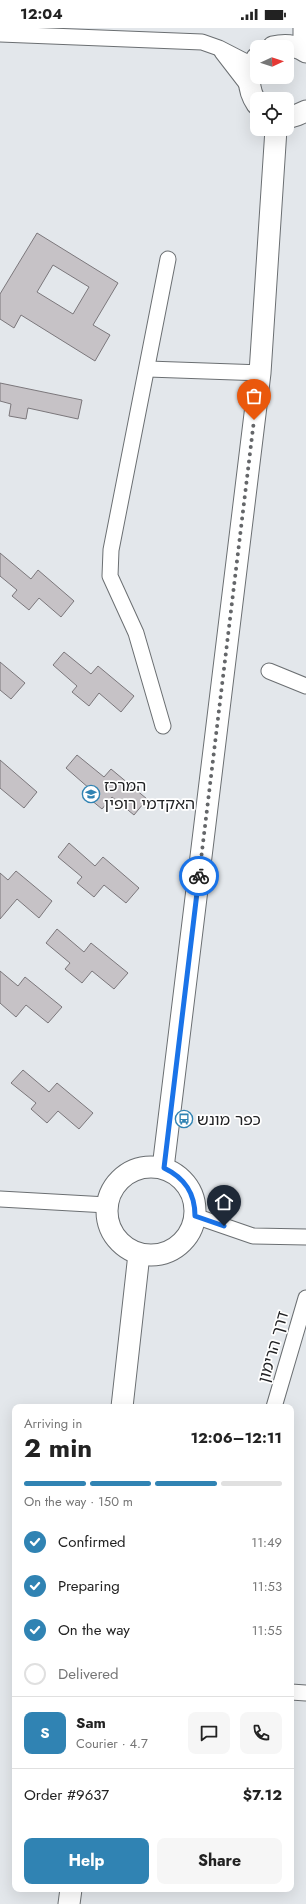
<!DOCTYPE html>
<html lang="en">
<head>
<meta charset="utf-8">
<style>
  :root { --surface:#fff; --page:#f6f6f6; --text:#222; --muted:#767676; --line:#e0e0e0; --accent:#3083b3 }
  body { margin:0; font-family:Jost,"Noto Sans Hebrew",sans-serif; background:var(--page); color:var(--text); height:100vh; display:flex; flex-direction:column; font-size:15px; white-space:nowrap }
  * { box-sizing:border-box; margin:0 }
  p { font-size:13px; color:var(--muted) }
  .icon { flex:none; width:22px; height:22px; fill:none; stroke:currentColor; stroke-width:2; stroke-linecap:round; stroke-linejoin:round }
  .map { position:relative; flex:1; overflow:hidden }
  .panel { position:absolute; left:12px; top:1376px; width:282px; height:488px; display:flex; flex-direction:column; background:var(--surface); border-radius:8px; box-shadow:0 4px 16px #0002 }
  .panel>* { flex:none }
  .needle { width:26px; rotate:87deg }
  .buttons { position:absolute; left:250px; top:12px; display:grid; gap:8px }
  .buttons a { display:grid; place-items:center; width:44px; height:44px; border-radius:8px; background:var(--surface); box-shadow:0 4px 16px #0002; font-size:20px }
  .pin { position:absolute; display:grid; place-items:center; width:34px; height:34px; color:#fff; margin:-41px -17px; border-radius:50% 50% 50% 0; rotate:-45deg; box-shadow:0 0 4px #0007 }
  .pin .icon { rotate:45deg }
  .courier { position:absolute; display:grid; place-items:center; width:40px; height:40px; margin:-20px; border:3px solid #1a73e8; border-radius:50%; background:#fff; color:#222; box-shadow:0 1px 5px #0007 }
  .headline em { font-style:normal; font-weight:700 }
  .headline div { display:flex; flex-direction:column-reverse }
  .headline { display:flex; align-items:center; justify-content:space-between; height:68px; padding:0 12px }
  h1 { font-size:26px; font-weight:700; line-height:30px }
  .bar { display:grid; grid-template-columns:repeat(4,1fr); gap:6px 4px; align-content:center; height:48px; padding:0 12px }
  .bar i { height:5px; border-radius:3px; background:var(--line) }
  .bar .active { background:var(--accent) }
  .bar p { grid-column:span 4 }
  .line { display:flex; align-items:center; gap:10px; padding:0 12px; border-top:1px solid var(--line) }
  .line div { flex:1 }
  .round { display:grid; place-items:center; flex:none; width:42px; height:42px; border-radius:8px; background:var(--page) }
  ol { padding:0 12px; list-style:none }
  li { display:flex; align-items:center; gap:12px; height:44px }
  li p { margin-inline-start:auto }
  li .icon { padding:4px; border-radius:50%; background:var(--accent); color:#fff; stroke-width:4 }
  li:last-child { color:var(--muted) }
  li i { width:22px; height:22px; border:2px solid var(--line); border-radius:50% }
  .button { display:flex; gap:8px; margin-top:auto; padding:8px 12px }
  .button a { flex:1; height:46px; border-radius:8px; background:var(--accent); color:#fff; font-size:16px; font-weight:700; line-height:46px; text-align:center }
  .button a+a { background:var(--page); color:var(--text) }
  .status { display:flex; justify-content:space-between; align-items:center; height:28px; padding:0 20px; background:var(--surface); direction:ltr }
  .status svg { height:11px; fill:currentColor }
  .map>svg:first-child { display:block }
</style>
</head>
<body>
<div class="status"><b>12:04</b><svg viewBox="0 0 49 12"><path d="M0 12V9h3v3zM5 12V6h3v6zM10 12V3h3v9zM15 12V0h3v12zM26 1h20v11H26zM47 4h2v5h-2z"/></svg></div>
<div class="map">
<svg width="306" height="1876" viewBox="0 0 306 1876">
  <rect width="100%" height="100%" fill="#e3e7eb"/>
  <g fill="#c6c2c6" stroke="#7b777b" fill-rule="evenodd">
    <path d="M 37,205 L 118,255 L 93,297 L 110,307 L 95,333 L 21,287 L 14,300 L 0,291 L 0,266 ZM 53,237 L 89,259 L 73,286 L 37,264 Z"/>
    <path d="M 0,355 L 82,372 L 78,391 L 28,380 L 26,391 L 9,388 L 11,376 L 0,373 Z"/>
    <path d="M 0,525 L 31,551 L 38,542 L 74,573 L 61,589 L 39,570 L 29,582 L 12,568 L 17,562 L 0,548 Z"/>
    <path d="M 64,624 L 91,646 L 98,638 L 134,668 L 121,684 L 99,665 L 89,678 L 72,664 L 77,658 L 53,637 Z"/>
    <path d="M 0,634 L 25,655 L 11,671 L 0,662 Z"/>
    <path d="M 77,727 L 104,749 L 111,741 L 147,771 L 134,787 L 112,769 L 102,781 L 85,767 L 90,761 L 66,740 Z"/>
    <path d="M 0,732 L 37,764 L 24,780 L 0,760 Z"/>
    <path d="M 69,815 L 95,838 L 103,829 L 139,860 L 126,875 L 104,857 L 94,869 L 77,855 L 82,849 L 58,829 Z"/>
    <path d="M 16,843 L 52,873 L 39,890 L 17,871 L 0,891 L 0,845 L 8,852 Z"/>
    <path d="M 57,901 L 84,924 L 91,915 L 128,945 L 114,961 L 92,943 L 82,955 L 65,941 L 70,935 L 46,915 Z"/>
    <path d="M 0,943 L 18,958 L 25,949 L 62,979 L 48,995 L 26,977 L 16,989 L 0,975 Z"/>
    <path d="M 23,1042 L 49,1064 L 57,1055 L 93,1085 L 79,1101 L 58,1083 L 47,1095 L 31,1081 L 36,1075 L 11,1055 Z"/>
  </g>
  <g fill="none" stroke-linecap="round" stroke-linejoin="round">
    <defs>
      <g id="street">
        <path d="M 0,6 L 202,14 L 219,20 L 252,37"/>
        <path d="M 222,24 L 249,59"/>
        <path d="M 148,341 L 260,345"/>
        <path d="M 269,643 L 306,658"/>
        <path d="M 163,698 L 136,605 L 110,548 L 111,522 L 168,231"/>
        <path d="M 0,1171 L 107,1177"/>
        <path d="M 195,1188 L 253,1208 L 306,1209"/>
        <path d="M 274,1379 L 306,1270"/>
        <path d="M 291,1664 L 306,1665"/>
      </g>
      <g id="secondary">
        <path d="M 304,0 L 304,22"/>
        <path d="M 273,19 C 285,16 296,17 306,24"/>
        <path d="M 257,30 C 247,45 247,61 257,76"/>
        <path d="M 287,90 L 297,87 L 306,83"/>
        <circle cx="151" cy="1183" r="44"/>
        <path d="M 163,1140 L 260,345 L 276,101"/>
        <path d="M 122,1379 L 139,1226"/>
        <path d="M 69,1876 L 71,1861"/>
      </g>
    </defs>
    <use href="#street" stroke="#6b6f72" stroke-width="17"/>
    <use href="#secondary" stroke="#6b6f72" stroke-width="23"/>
    <use href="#street" stroke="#fff" stroke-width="15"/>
    <use href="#secondary" stroke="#fff" stroke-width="21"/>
  </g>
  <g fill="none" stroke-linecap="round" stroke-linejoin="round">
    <path stroke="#646669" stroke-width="4" stroke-dasharray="0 7.2" d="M 199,848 L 254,392"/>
    <path stroke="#1a73e8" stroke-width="5" d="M 199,848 L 164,1140 C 185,1150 195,1165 195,1188 L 224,1198"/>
  </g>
  <defs>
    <symbol id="university-ring" viewBox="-11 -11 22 22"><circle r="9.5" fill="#fff" stroke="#3083b3" stroke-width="1.5"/><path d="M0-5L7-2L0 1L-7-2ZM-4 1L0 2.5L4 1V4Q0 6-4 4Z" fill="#3083b3"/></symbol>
    <symbol id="bus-ring" viewBox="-11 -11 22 22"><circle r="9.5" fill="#fff" stroke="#3083b3" stroke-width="1.5"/><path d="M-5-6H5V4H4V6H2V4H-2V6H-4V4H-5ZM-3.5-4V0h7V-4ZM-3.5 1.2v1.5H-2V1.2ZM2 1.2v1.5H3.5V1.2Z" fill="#3083b3"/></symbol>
  </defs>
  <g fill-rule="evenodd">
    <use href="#university-ring" x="81" y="756" width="20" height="20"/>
    <use href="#bus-ring" x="174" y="1081" width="20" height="20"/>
  </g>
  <g text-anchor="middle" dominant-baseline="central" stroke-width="3.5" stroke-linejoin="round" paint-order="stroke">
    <g font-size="16" fill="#202123" stroke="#fff" text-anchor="start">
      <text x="104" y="757">המרכז<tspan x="104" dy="18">האקדמי רופין</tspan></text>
      <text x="197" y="1091">כפר מונש</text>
    </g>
    <g font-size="16" fill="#202123" stroke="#fff">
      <text transform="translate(273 1319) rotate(-74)">דרך הרימון</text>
    </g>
  </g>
</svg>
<div class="buttons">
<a><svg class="needle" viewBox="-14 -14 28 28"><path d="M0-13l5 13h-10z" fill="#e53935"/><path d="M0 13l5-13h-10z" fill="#767676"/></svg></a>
<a><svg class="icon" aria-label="locate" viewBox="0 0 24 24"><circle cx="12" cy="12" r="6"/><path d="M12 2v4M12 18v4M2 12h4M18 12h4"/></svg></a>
</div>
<div class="pin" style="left:254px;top:392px;background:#ea580c"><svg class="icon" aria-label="bag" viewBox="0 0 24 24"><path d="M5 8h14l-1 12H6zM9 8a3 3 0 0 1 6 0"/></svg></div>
<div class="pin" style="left:224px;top:1198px;background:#1f2937"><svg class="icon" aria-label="home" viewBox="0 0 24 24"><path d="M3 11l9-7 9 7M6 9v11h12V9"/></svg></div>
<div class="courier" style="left:199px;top:848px"><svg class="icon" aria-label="bike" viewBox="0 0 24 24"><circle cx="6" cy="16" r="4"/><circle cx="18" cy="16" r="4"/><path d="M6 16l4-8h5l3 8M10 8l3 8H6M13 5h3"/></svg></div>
<section class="panel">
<div class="headline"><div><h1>2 min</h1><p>Arriving in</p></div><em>12:06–12:11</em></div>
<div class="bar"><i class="active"></i><i class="active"></i><i class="active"></i><i></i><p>On the way · 150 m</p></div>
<ol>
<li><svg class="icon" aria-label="check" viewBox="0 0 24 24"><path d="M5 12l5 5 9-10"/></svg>Confirmed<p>11:49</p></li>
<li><svg class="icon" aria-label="check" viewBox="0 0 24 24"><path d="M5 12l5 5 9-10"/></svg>Preparing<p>11:53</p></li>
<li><svg class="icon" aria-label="check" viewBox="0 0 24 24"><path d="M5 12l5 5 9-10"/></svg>On the way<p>11:55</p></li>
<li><i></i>Delivered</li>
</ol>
<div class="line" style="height:72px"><b class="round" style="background:var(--accent);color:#fff">S</b><div><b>Sam</b><p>Courier · 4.7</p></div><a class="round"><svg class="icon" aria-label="chat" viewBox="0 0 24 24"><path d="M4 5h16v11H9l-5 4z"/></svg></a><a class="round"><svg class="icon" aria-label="phone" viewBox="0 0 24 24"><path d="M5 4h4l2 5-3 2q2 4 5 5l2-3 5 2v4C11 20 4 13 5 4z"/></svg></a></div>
<div class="line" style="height:52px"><div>Order #9637</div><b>$7.12</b></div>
<div class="button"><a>Help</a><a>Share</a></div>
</section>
</div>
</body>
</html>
